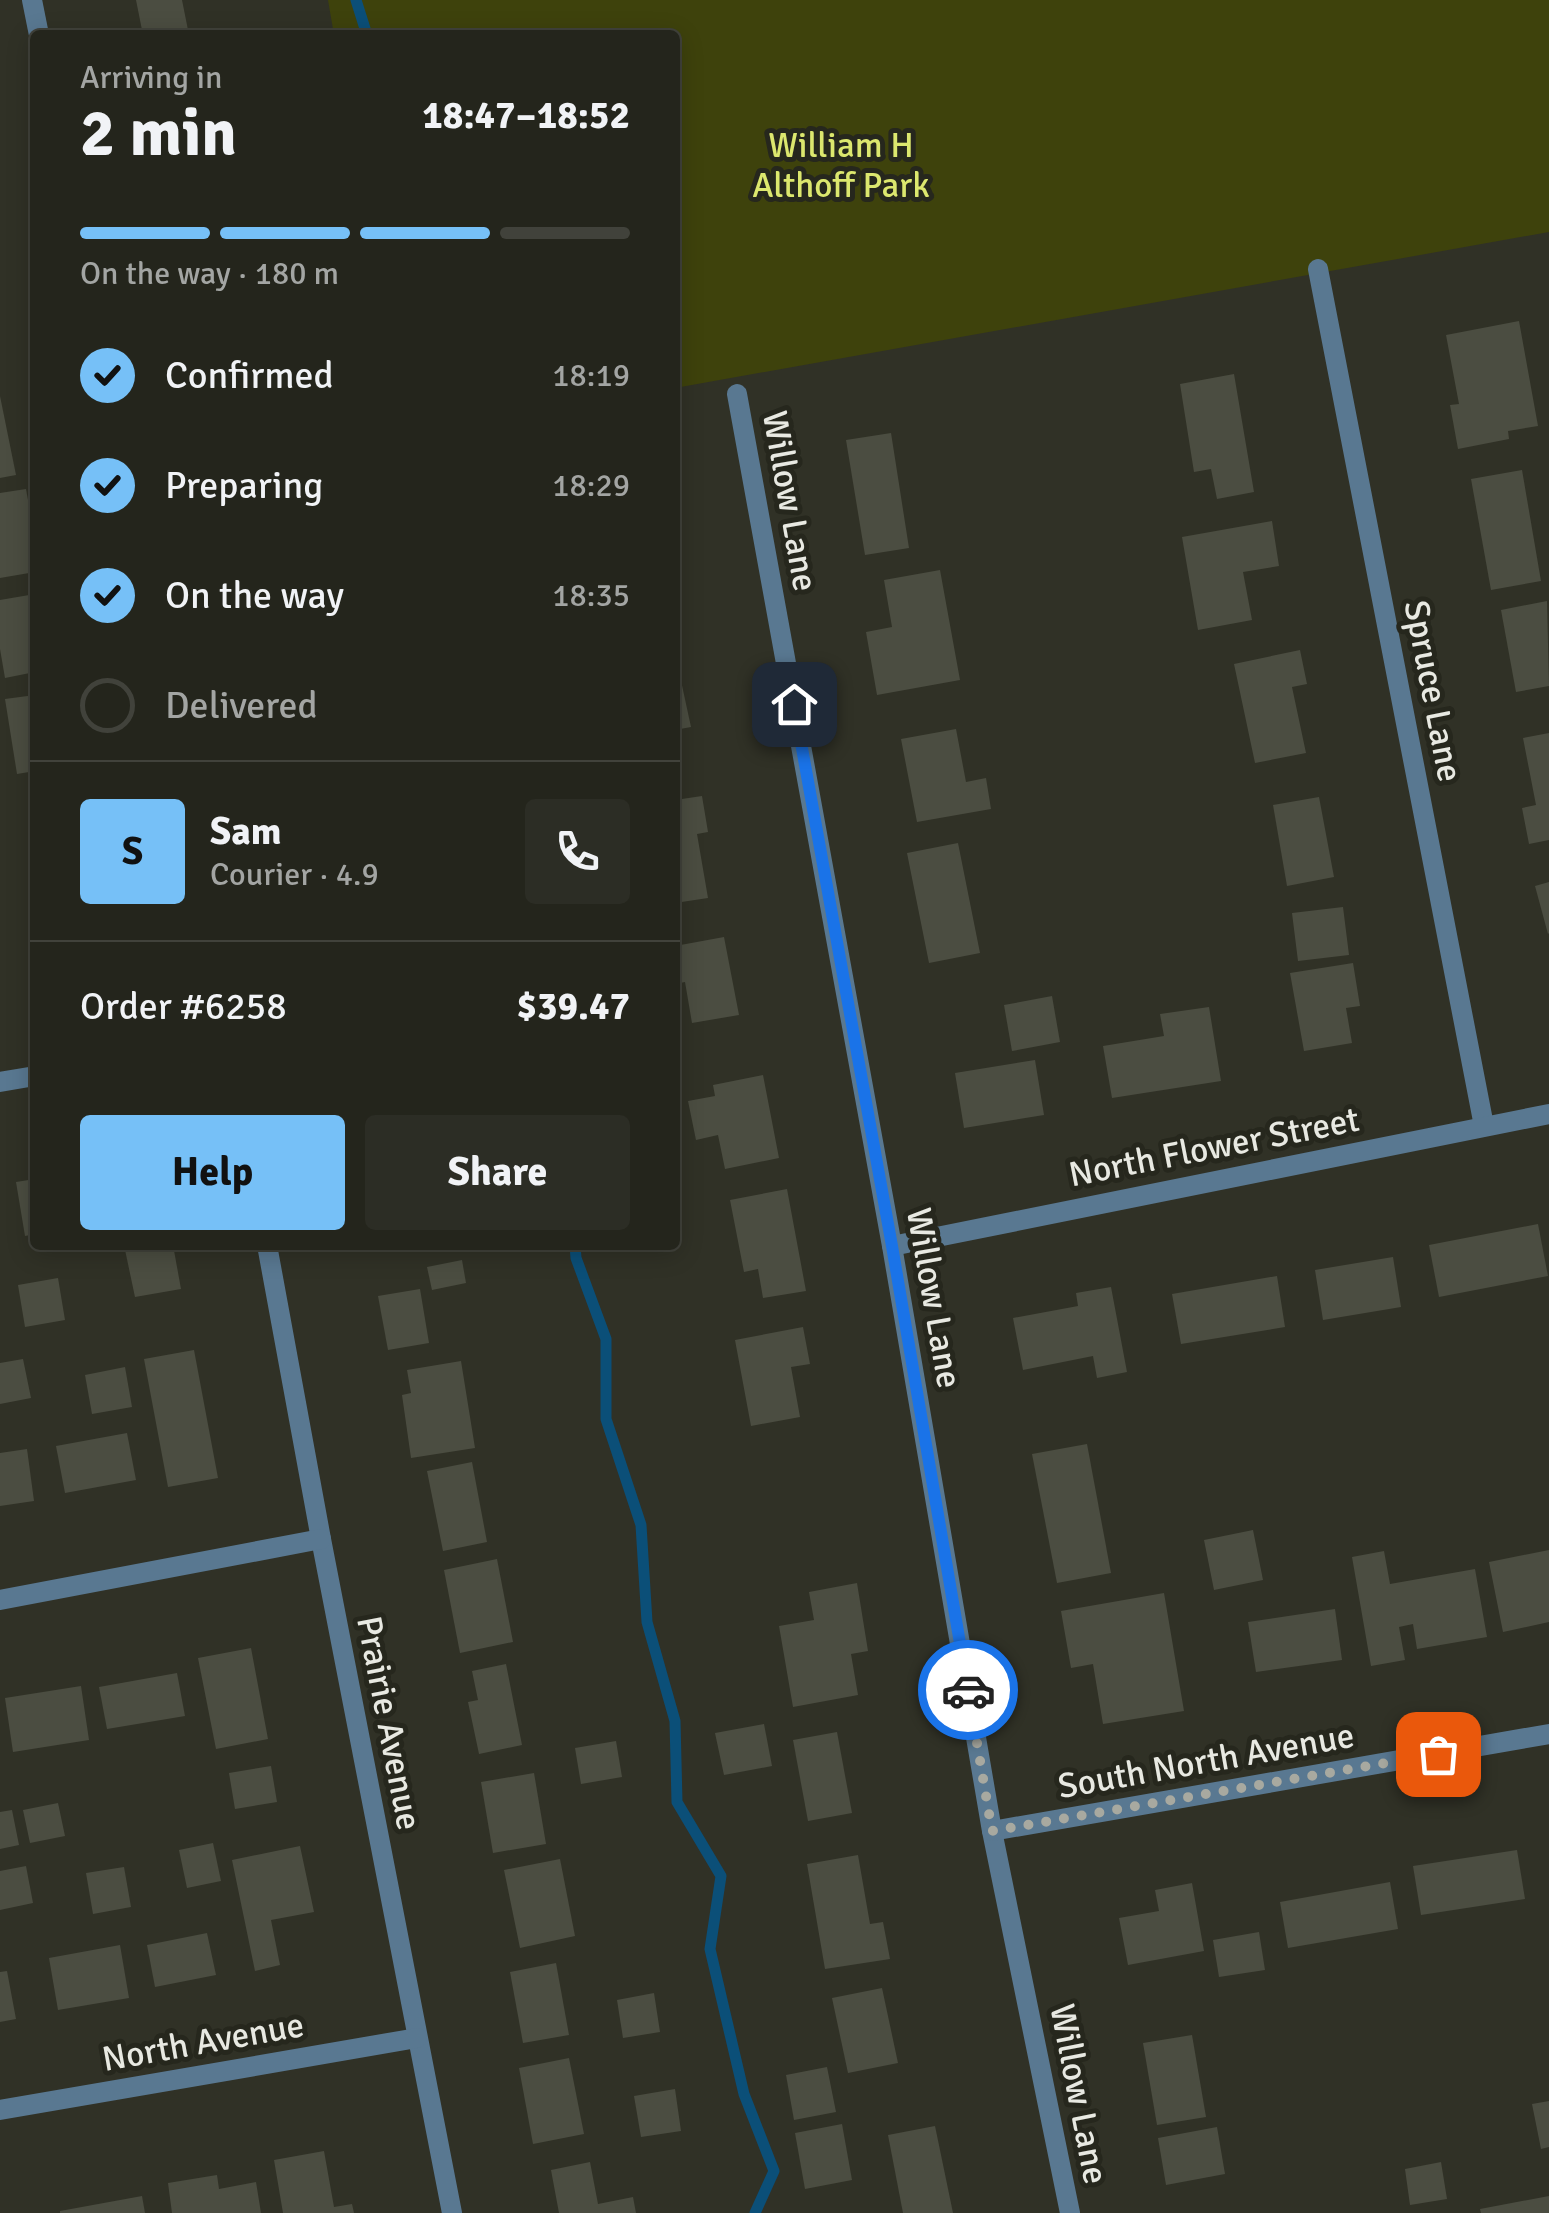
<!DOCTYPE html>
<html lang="en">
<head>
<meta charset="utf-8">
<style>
  :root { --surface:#24251c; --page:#2c2d25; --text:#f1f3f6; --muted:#a3a5a3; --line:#41423b; --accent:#76c0f7 }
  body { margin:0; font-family:Signika,sans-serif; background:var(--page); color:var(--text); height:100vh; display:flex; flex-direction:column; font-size:38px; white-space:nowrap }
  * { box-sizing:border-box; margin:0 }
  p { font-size:32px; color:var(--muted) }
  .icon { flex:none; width:55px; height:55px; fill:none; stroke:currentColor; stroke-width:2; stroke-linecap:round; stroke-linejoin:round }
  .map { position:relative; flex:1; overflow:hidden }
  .details { position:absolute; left:30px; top:30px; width:650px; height:1220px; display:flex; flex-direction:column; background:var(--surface); border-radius:10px; box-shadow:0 5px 25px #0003,0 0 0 2px var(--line) }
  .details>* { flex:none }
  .pin { position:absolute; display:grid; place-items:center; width:85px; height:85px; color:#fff; margin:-42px; border-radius:20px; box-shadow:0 5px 15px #0006 }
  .courier { position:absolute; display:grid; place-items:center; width:100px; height:100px; margin:-50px; border:8px solid #1a73e8; border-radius:50%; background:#fff; color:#222; box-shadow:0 2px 12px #0007 }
  .headline em { font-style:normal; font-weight:800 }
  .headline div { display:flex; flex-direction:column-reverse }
  .headline { display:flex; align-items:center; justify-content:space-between; height:170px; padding:0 50px }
  h1 { font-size:65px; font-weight:800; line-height:75px }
  .bar { display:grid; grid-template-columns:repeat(4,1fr); gap:15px 10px; align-content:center; height:120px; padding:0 50px }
  .bar i { height:12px; border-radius:8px; background:var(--line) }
  .bar .on { background:var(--accent) }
  .bar p { grid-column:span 4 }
  .line { display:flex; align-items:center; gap:25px; padding:0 50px; border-top:2px solid var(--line) }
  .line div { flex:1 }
  .round { display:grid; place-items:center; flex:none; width:105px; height:105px; border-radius:10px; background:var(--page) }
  ol { padding:0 50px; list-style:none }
  li { display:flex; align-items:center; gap:30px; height:110px }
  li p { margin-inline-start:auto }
  li .icon { padding:10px; border-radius:50%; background:var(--accent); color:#111; stroke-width:4 }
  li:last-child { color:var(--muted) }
  li i { width:55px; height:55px; border:5px solid var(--line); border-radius:50% }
  .button { display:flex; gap:20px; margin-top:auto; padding:20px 50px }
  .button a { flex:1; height:115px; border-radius:10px; background:var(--accent); color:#111; font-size:40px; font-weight:800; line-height:115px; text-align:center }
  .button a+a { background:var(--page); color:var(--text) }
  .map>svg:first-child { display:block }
</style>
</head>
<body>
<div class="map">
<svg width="1549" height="2213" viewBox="0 0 1549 2213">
  <rect width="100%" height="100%" fill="#303126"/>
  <path fill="#3e420c" d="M 328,0 L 1549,0 L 1549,232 L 675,388 L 675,35 L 334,35 Z"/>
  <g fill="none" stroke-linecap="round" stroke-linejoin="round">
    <g stroke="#0b4f78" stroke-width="11">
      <path d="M 356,0 L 367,35"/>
      <path d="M 575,1245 L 576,1258 L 606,1339 L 606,1419 L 641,1525 L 647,1622 L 675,1721 L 677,1802 L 721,1876 L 710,1949 L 744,2094 L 774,2171 L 755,2213"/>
    </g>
  </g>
  <g fill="#4b4d41">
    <path d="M 136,0 L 182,0 L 189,35 L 143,35 Z"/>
    <path d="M 1519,321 L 1538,426 L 1508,431 L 1509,439 L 1458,449 L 1450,405 L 1459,404 L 1446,335 Z"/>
    <path d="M 1234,374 L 1254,492 L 1217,499 L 1211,469 L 1194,472 L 1180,384 Z"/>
    <path d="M 0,396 L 16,475 L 0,478 Z"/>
    <path d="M 891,433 L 909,548 L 865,555 L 846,440 Z"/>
    <path d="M 1522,470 L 1541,581 L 1491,590 L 1471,479 Z"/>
    <path d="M 26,489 L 35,539 L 35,572 L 0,578 L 0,493 Z"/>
    <path d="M 1272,521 L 1279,566 L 1243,572 L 1252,620 L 1198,630 L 1182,537 Z"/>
    <path d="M 940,570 L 960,680 L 877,695 L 866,632 L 892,627 L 884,580 Z"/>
    <path d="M 35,594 L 35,672 L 5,678 L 0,649 L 0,600 Z"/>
    <path d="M 1547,601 L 1549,686 L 1516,692 L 1501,610 Z"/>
    <path d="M 1300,650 L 1307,684 L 1292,687 L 1306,753 L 1255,763 L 1234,664 Z"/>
    <path d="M 675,653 L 691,727 L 675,730 Z"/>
    <path d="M 35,695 L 35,771 L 17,774 L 5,699 Z"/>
    <path d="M 956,729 L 966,782 L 986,778 L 991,809 L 917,822 L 901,739 Z"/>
    <path d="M 1549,733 L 1549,840 L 1529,844 L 1522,808 L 1536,805 L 1523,738 Z"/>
    <path d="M 702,796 L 708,832 L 697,834 L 708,898 L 675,903 L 675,800 Z"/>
    <path d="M 1319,797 L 1334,877 L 1287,886 L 1273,805 Z"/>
    <path d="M 958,843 L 980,953 L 929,963 L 907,853 Z"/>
    <path d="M 1549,882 L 1549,933 L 1548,934 L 1535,886 Z"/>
    <path d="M 1343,907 L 1349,955 L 1298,961 L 1292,913 Z"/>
    <path d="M 724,937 L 739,1015 L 692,1023 L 685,982 L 675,984 L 675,946 Z"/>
    <path d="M 1353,963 L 1360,1006 L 1346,1008 L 1352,1043 L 1304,1051 L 1290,973 Z"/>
    <path d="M 1052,996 L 1060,1042 L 1012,1051 L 1004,1005 Z"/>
    <path d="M 1209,1007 L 1221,1081 L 1112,1098 L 1103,1046 L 1164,1036 L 1160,1014 Z"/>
    <path d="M 1035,1060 L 1044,1115 L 964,1128 L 955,1073 Z"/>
    <path d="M 763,1075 L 779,1158 L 725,1169 L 718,1135 L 696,1140 L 688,1101 L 715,1096 L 713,1085 Z"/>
    <path d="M 35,1179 L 35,1234 L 25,1236 L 16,1182 Z"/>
    <path d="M 787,1189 L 806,1291 L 763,1298 L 758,1269 L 744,1272 L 730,1200 Z"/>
    <path d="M 1538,1224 L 1548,1276 L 1439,1297 L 1429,1245 Z"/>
    <path d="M 124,1245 L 173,1245 L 181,1289 L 135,1297 Z"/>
    <path d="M 1393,1257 L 1401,1307 L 1323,1320 L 1315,1270 Z"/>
    <path d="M 462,1260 L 466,1283 L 432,1290 L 427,1267 Z"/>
    <path d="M 1277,1276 L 1285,1327 L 1181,1344 L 1172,1294 Z"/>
    <path d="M 58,1278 L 65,1320 L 25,1327 L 18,1285 Z"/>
    <path d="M 1111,1287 L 1127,1372 L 1097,1378 L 1093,1356 L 1023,1370 L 1013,1318 L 1078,1306 L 1076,1293 Z"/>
    <path d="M 420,1289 L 429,1343 L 388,1350 L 378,1296 Z"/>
    <path d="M 803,1327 L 810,1364 L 791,1367 L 800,1417 L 751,1426 L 735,1340 Z"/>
    <path d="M 194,1350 L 218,1478 L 168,1487 L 144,1359 Z"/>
    <path d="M 23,1359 L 31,1398 L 0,1404 L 0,1363 Z"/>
    <path d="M 461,1361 L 475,1448 L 411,1458 L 402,1395 L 411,1393 L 407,1370 Z"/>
    <path d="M 125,1367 L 132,1407 L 92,1414 L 85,1375 Z"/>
    <path d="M 127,1433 L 136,1480 L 65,1493 L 56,1446 Z"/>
    <path d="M 1087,1444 L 1111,1573 L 1057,1583 L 1032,1454 Z"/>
    <path d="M 27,1449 L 34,1501 L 0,1506 L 0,1453 Z"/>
    <path d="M 472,1462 L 487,1542 L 443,1551 L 427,1471 Z"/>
    <path d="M 1253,1530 L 1263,1580 L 1214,1590 L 1204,1540 Z"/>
    <path d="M 1549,1550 L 1549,1622 L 1503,1632 L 1489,1562 Z"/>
    <path d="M 1384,1551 L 1390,1584 L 1475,1569 L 1487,1637 L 1417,1649 L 1413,1624 L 1399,1627 L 1405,1660 L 1371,1666 L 1352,1557 Z"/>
    <path d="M 497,1559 L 513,1642 L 460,1653 L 444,1570 Z"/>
    <path d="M 857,1583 L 868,1651 L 851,1654 L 858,1695 L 793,1707 L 779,1626 L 814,1620 L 809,1592 Z"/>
    <path d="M 1164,1593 L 1184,1711 L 1103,1724 L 1093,1664 L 1071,1668 L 1061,1611 Z"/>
    <path d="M 1335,1609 L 1342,1660 L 1256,1672 L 1248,1622 Z"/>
    <path d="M 251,1648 L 268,1739 L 216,1749 L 198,1658 Z"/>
    <path d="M 506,1664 L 522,1745 L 479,1754 L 468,1702 L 478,1700 L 472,1671 Z"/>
    <path d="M 177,1673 L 185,1716 L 107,1729 L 99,1687 Z"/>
    <path d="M 81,1686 L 89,1740 L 13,1752 L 5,1698 Z"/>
    <path d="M 764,1724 L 772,1766 L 724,1775 L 715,1733 Z"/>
    <path d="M 837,1732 L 852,1813 L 808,1821 L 793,1740 Z"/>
    <path d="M 616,1741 L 622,1777 L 581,1784 L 575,1748 Z"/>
    <path d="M 271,1766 L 277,1802 L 235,1809 L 229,1773 Z"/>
    <path d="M 534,1773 L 546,1844 L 493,1853 L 481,1782 Z"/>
    <path d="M 58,1803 L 65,1836 L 30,1843 L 23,1810 Z"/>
    <path d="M 12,1810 L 19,1845 L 0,1849 L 0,1812 Z"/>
    <path d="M 213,1843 L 221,1881 L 187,1888 L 179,1850 Z"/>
    <path d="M 300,1846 L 314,1912 L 271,1920 L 280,1965 L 255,1971 L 232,1860 Z"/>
    <path d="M 1517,1850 L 1525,1899 L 1421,1915 L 1413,1866 Z"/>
    <path d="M 858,1855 L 870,1924 L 883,1922 L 890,1959 L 825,1969 L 807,1864 Z"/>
    <path d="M 560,1859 L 575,1936 L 520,1948 L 504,1870 Z"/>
    <path d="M 26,1866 L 33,1903 L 0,1910 L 0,1871 Z"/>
    <path d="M 124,1867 L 131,1907 L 93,1914 L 86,1873 Z"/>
    <path d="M 1390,1882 L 1398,1929 L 1288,1948 L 1280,1902 Z"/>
    <path d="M 1192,1883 L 1204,1951 L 1128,1965 L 1119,1918 L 1159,1911 L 1155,1890 Z"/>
    <path d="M 1259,1932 L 1265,1970 L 1219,1977 L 1213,1940 Z"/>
    <path d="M 207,1933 L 216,1975 L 155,1987 L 147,1945 Z"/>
    <path d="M 120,1945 L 129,1998 L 58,2010 L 49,1958 Z"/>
    <path d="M 556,1963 L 569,2035 L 523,2043 L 510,1972 Z"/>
    <path d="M 7,1971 L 16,2019 L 0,2022 L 0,1972 Z"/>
    <path d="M 882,1988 L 898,2063 L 848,2073 L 832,1998 Z"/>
    <path d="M 654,1993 L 660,2032 L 623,2038 L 617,2000 Z"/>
    <path d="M 1192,2035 L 1206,2117 L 1157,2125 L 1143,2043 Z"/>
    <path d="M 569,2058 L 584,2134 L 533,2144 L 519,2068 Z"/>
    <path d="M 827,2067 L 836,2112 L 794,2120 L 786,2075 Z"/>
    <path d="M 675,2089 L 681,2131 L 641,2137 L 634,2096 Z"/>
    <path d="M 1549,2101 L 1549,2147 L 1541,2149 L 1532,2104 Z"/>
    <path d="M 842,2124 L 852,2180 L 805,2189 L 795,2133 Z"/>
    <path d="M 935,2126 L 953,2213 L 903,2213 L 888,2135 Z"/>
    <path d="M 1217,2127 L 1225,2174 L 1166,2185 L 1158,2138 Z"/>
    <path d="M 324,2151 L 334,2207 L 352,2204 L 354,2213 L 283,2213 L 274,2160 Z"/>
    <path d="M 590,2162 L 598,2204 L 633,2197 L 636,2213 L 559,2213 L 551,2170 Z"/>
    <path d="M 1441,2162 L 1447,2199 L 1410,2205 L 1405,2169 Z"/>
    <path d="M 217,2175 L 219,2189 L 256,2182 L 261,2213 L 172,2213 L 168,2183 Z"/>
    <path d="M 142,2196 L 145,2213 L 60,2213 L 60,2211 Z"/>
    <path d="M 1549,2196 L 1549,2213 L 1481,2213 L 1480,2209 Z"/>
  </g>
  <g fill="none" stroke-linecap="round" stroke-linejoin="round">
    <g stroke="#597891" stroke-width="20">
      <path d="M 32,0 L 39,35"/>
      <path d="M 1318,269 L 1484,1126"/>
      <path d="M 737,394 L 892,1246 L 992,1831 L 1070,2213"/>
      <path d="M 0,1082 L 35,1076"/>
      <path d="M 267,1245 L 321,1539 L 452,2213"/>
      <path d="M 892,1246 L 1549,1114"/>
      <path d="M 0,1600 L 321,1539"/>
      <path d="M 992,1831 L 1549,1734"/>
      <path d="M 0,2110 L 417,2038"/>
    </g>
  </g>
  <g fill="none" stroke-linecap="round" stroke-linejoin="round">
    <path stroke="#a8a9a0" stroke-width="10" stroke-dasharray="0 18" d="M 968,1690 L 992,1831 L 1438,1754"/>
    <path stroke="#1a73e8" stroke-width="12" d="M 794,704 L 892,1246 L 968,1690"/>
  </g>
  <g text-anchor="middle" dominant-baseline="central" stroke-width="10" stroke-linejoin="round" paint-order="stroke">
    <g font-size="35" fill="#dce76e" stroke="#26271d">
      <text x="841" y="145">William H<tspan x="841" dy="40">Althoff Park</tspan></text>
    </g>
    <g font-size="35" fill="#e8e9e2" stroke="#26271d">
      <text transform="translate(790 501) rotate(80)">Willow Lane</text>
      <text transform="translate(1433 691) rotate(79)">Spruce Lane</text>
      <text transform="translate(1214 1147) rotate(-11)">North Flower Street</text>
      <text transform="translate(934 1298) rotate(80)">Willow Lane</text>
      <text transform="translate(389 1723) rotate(79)">Prairie Avenue</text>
      <text transform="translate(1206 1761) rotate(-10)">South North Avenue</text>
      <text transform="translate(203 2042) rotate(-10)">North Avenue</text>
      <text transform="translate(1079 2094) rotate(79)">Willow Lane</text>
    </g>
  </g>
</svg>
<div class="pin" style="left:1438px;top:1754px;background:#ea580c"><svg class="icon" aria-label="bag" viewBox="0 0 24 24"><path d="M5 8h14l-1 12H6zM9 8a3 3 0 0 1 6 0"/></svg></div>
<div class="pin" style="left:794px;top:704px;background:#1f2937"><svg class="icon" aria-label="home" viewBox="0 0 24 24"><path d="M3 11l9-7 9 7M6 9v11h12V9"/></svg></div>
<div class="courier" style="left:968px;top:1690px"><svg class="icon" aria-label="car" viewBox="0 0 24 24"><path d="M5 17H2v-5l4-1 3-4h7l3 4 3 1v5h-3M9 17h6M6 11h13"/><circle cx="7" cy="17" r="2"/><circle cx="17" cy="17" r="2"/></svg></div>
<section class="details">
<div class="headline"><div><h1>2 min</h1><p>Arriving in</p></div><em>18:47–18:52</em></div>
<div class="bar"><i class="on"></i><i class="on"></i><i class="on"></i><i></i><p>On the way · 180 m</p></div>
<ol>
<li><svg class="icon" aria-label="check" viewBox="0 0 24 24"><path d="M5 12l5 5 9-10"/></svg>Confirmed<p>18:19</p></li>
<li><svg class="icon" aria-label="check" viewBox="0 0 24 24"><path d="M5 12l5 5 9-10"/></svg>Preparing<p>18:29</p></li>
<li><svg class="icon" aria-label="check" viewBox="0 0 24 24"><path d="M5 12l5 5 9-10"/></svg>On the way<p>18:35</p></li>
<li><i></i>Delivered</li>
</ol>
<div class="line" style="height:180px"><b class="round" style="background:var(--accent);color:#111">S</b><div><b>Sam</b><p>Courier · 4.9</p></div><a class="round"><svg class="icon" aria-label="phone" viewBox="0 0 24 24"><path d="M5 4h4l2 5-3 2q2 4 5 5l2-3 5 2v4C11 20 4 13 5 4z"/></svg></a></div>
<div class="line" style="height:130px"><div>Order #6258</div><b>$39.47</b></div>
<div class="button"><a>Help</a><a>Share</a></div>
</section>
</div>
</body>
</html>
